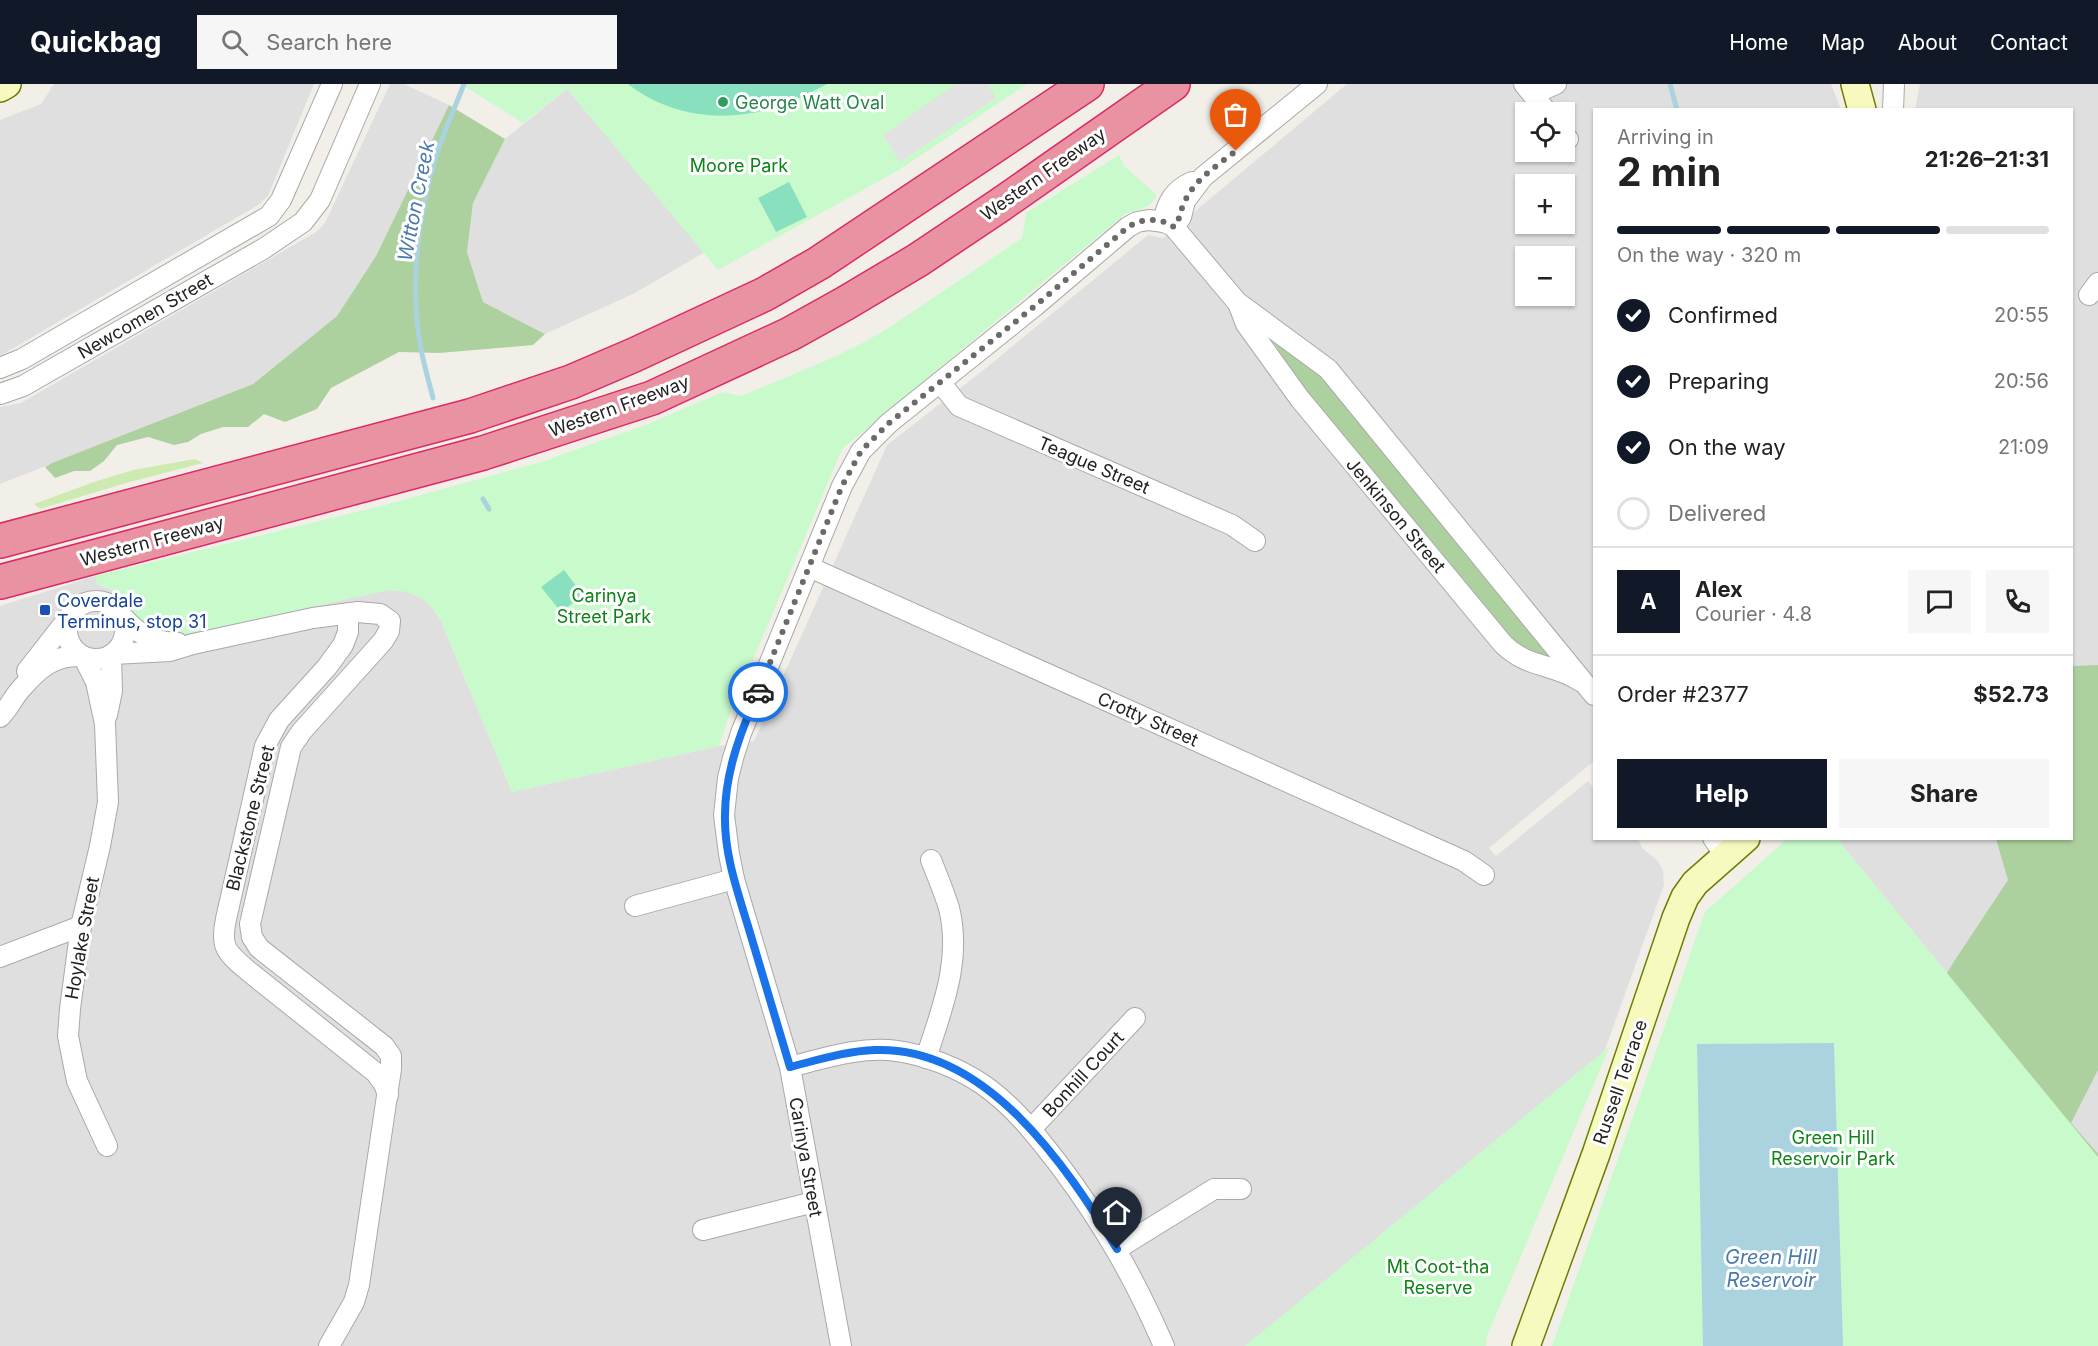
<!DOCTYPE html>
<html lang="en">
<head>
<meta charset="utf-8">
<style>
  :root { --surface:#fff; --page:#f6f6f6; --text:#222; --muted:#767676; --line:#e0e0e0; --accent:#111827 }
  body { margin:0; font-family:Inter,sans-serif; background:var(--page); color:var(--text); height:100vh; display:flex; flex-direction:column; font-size:22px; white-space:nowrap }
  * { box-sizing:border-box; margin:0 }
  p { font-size:20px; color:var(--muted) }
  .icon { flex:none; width:33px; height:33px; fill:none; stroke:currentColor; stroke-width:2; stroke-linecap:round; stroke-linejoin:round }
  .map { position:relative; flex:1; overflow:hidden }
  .side { position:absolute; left:1593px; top:24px; width:480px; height:732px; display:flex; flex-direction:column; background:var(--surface); border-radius:0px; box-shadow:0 2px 4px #0004 }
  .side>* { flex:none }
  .fabs { position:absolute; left:1515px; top:18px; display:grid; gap:12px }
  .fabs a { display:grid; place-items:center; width:60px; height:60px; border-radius:0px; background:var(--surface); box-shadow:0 2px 4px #0004; font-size:30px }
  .pin { position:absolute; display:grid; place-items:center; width:51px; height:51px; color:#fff; margin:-62px -26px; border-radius:50% 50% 50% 0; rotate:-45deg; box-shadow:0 0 6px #0007 }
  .pin .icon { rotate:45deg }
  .courier { position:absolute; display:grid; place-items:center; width:60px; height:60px; margin:-30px; border:4px solid #1a73e8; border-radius:50%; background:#fff; color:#222; box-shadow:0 2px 8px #0007 }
  .headline em { font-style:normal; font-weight:700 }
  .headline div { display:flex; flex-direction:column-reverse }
  .headline { display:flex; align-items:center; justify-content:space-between; height:102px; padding:0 24px }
  h1 { font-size:39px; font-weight:700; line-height:45px }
  .bar { display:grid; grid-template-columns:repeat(4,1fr); gap:9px 6px; align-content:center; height:72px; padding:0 24px }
  .bar i { height:8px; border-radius:4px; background:var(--line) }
  .bar .active { background:var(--accent) }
  .bar p { grid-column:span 4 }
  .line { display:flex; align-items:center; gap:15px; padding:0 24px; border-top:2px solid var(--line) }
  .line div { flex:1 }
  .round { display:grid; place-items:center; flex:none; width:63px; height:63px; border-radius:0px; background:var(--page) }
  ol { padding:0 24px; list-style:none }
  li { display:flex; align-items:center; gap:18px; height:66px }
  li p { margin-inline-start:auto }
  li .icon { padding:6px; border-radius:50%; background:var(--accent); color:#fff; stroke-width:4 }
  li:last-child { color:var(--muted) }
  li i { width:33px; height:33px; border:3px solid var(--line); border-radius:50% }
  .cta { display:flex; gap:12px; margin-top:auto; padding:12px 24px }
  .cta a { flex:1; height:69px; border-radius:0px; background:var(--accent); color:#fff; font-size:24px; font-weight:700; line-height:69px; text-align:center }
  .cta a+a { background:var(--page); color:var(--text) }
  header { display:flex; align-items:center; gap:36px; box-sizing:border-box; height:84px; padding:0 30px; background:var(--accent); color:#fff }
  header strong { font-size:28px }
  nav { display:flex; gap:33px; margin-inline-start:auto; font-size:21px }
  .search { width:420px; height:54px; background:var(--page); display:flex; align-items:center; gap:15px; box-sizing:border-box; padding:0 21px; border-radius:0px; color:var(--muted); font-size:22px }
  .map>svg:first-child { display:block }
</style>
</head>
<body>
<header>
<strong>Quickbag</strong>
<div class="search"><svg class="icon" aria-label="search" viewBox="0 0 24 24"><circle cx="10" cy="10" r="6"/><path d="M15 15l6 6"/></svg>Search here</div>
<nav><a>Home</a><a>Map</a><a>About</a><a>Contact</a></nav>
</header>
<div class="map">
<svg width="2098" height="1262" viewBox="0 0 2098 1262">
  <rect width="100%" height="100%" fill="#f2efe9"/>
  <g fill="#e0dfdf" fill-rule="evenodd">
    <path d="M 54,0 L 314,0 L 268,112 L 258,121 L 0,272 L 0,36 L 41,20 Z"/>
    <path d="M 390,0 L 404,0 L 449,21 L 376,172 L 337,232 L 253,300 L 0,400 L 0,323 L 21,319 L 316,148 L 325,139 Z"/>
    <path d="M 1347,0 L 1831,0 L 1840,23 L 1840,25 L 1594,26 L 1594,677 L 1489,764 L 1496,772 L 1588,697 L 1594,705 L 1594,754 L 1638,755 L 1643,765 L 1657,776 L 1663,786 L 1664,801 L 1590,1008 L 1256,1262 L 0,1262 L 0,522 L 95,492 L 98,501 L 113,506 L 124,515 L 136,534 L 189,549 L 389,506 L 405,507 L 420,513 L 432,523 L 441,537 L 512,708 L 719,662 L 754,657 L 887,361 L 981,288 L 1148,151 L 1163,154 ZM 1526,28 L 1564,28 L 1564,68 L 1526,68 ZM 1526,100 L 1564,100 L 1564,140 L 1526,140 ZM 1526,172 L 1564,172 L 1564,212 L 1526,212 Z"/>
    <path d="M 1920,0 L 2098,0 L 2098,1073 L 1837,755 L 2072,754 L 2072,26 L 1915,25 Z"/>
    <path d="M 567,5 L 705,168 L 635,209 L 545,250 L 483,218 L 467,168 L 473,119 L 505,55 Z"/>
  </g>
  <path fill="#cdebb0" d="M 195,375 L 203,379 L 126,399 L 40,425 L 34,420 L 94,398 L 133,386 Z"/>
  <g fill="#add19e">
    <path d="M 449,21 L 505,55 L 473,119 L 467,168 L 483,218 L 545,250 L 533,261 L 439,269 L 399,268 L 331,304 L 317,325 L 285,338 L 264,330 L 248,343 L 223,343 L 201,350 L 188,358 L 174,361 L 148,353 L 117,361 L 104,377 L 90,387 L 74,387 L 55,394 L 45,383 L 52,379 L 253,300 L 337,232 L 376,172 Z"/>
    <path d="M 1273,257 L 1328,298 L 1551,573 L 1547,575 L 1515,562 L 1297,298 Z"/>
    <path d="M 2098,581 L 2098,986 L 2071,1039 L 2098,1070 L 2098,1262 L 1884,990 L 1955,876 L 2008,796 L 1996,755 L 2072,754 L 2072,582 Z"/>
  </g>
  <g fill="#c8facc">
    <path d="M 461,0 L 1027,0 L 899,86 L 718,186 L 567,5 L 523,39 Z"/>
    <path d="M 1119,71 L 1124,82 L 1157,111 C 1148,128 1140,123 1125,130 L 842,365 L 728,635 L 719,662 L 512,708 L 441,537 C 427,514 416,507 389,506 L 202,547 C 186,550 161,553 146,543 C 125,530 129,508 98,501 L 95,492 L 385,421 L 541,378 L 651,339 L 722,308 L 741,312 L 825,277 L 859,261 L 887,245 L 1022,154 L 1026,129 Z"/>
    <path d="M 1787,755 L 1837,755 L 2098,1073 L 2098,1262 L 1552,1262 L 1705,828 Z"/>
    <path d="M 1610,962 L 1487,1252 L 1486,1262 L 1245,1262 Z"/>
  </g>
  <g fill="#88e0be">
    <path d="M 628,0 L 827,0 C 813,7 800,15 785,20 C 732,40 673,35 628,0 Z"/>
    <path d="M 789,98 L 807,133 L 776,148 L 758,114 Z"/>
    <path d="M 564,486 L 583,511 L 561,528 L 541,503 Z"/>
  </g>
  <path fill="#e2e2e2" d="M 956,0 L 988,0 L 996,14 L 900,78 L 883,51 Z"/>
  <path fill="#aad3df" d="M 1834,959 L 1843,1262 L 1703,1262 L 1697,960 Z"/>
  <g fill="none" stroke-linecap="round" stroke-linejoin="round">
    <g stroke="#aad3df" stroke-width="5">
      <path d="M 1670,0 L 1677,26"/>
      <path d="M 433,314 C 429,298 424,281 421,265 C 409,202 418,129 437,69 C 445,46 455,23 464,0"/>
      <path d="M 483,415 L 489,425"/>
    </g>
    <defs>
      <g id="street">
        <path d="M 1524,0 L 1547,28"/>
        <path d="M 1533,10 L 1556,0"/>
        <path d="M 1893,26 L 1894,0"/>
        <path d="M 1564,51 L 1568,55"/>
        <path d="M 1163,138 C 1167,118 1174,106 1192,98"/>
        <path d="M 1174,143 L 1181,133 L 1185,117 L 1203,93 L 1317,0"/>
        <path d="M 2089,211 L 2098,199"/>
        <path d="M 1238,219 L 1246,240 L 1300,315 L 1503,560 C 1528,585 1554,579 1580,597"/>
        <path d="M 0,284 L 22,275 L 269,132 L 281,116 L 332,0"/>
        <path d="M 940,298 L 959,322 L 1232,441 L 1255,457"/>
        <path d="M 0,310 L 23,302 L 263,165 L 303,138 L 320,116 L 370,0"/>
        <path d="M 809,483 L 1464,777 L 1484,791"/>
        <circle cx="96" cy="546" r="29"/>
        <path d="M 348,530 L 348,548 L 343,561 L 327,583 L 279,636 L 265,662 L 226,835 C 220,863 226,868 247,886 L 376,989 L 384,1000 L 388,1011"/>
        <path d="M 121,531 C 140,552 149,557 178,559"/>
        <path d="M 113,570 L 170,567 L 193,560 L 313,534 L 358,528 L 380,530 L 390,537 L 389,547 L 383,557 L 302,647 L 291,663 L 250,840 L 252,853 L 259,864 L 384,962 L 391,972 L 391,985 L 359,1201 L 354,1218 L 329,1262"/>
        <path d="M 84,574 L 96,598 L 105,640 L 108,718 L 100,762 L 81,842 L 70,925 L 68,952 L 77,997 L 107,1062"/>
        <path d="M 27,587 L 70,532"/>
        <path d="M 107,631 L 112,607 L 111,571"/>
        <path d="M 0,633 C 8,625 13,614 20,606 C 38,585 53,571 81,572"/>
        <path d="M 1713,754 L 1725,772"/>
        <path d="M 635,822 L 734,795"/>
        <path d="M 0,873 L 81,842"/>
        <path d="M 926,974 C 942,925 962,876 949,824 C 944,808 937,791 931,776"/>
        <path d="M 790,983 C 825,974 861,962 897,967 C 926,971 958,984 982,1000 C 1013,1021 1037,1052 1060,1082 C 1104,1141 1134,1193 1164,1262"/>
        <path d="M 1031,1045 L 1135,934"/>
        <path d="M 703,1146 L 814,1118"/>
        <path d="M 1117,1165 L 1214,1105 L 1241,1105"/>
        <path d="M 841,1262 L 790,983 L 734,795 L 729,770 L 724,731 L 728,694 L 733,674 L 741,649 L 842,402 L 861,367 L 889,339 L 1035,222 L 1128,143 L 1137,138 L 1149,136 L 1164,138 L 1173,142 L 1237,218 L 1328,285 L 1594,611"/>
      </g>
      <g id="secondary">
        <path d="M 1855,0 L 1862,26"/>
        <path d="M 0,4 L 7,0"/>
        <path d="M 1526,1262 L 1596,1070 L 1676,834 L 1685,813 L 1695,799 L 1746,754"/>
      </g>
      <g id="highway">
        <path d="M 0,457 L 470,332 L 571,298 L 634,271 L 765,210 L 819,179 L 1087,0"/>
        <path d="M 0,498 L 483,369 L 652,314 L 790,250 L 844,220 L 918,176 L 1000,121 L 1173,0"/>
      </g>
    </defs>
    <use href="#street" stroke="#a9a9a9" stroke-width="22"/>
    <use href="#secondary" stroke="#707d05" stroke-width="30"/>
    <use href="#highway" stroke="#dc2a67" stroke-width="36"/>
    <use href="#street" stroke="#fff" stroke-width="20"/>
    <use href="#secondary" stroke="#f7fabf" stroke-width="27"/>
    <use href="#highway" stroke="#e892a2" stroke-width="33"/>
  </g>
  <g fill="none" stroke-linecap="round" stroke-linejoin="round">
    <path stroke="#6b6a68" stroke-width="6" stroke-dasharray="0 10.8" d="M 758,608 L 842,402 L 861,367 L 889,339 L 1035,222 L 1128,143 C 1142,134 1160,133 1174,143 C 1181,134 1180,126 1185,117 C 1195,95 1218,81 1236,67"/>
    <path stroke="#1a73e8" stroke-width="8" d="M 758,608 C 741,647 725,688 725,731 C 724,769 737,806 748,842 C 762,889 776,936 790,983 C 818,976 846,967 875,966 C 986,962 1066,1081 1117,1165"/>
  </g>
  <circle fill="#2e9e5b" stroke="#fff" stroke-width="2" cx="723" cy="18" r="6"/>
  <rect fill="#1a4fb4" stroke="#fff" stroke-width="2" x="39" y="520" width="12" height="12" rx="3"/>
  <g text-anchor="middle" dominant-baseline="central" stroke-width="6" stroke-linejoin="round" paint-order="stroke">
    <g font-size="18" fill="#27864d" stroke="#fff" text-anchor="start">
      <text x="735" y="18">George Watt Oval</text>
    </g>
    <g font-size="18" fill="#0c8416" stroke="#fff">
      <text x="739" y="81">Moore Park</text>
      <text x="604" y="511">Carinya<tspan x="604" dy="21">Street Park</tspan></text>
      <text x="1833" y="1053">Green Hill<tspan x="1833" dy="21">Reservoir Park</tspan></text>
      <text x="1438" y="1182">Mt Coot-tha<tspan x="1438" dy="21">Reserve</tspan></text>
    </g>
    <g font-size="18" fill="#222" stroke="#fff">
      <text transform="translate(1043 90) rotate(-35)">Western Freeway</text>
      <text transform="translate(145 232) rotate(-30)">Newcomen Street</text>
      <text transform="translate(619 322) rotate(-20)">Western Freeway</text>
      <text transform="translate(1094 381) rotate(23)">Teague Street</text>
      <text transform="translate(1396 431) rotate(50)">Jenkinson Street</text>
      <text transform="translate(152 457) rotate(-15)">Western Freeway</text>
      <text transform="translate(1148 635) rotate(24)">Crotty Street</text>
      <text transform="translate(250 734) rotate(-76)">Blackstone Street</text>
      <text transform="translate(82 854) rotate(-80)">Hoylake Street</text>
      <text transform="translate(1083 990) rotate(-47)">Bonhill Court</text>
      <text transform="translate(1620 998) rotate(-71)">Russell Terrace</text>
      <text transform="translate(806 1073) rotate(80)">Carinya Street</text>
    </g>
    <g font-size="18" fill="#164399" stroke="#fff" text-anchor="start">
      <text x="57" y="516">Coverdale<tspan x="57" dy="21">Terminus, stop 31</tspan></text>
    </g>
    <g font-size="20" font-style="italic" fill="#4a7aab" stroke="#fff">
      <text transform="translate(416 117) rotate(-79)">Witton Creek</text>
      <text x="1771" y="1173">Green Hill<tspan x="1771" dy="23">Reservoir</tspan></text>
    </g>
  </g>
</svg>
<div class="fabs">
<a><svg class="icon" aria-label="locate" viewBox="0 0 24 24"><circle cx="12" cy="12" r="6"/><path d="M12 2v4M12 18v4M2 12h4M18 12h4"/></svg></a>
<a>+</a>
<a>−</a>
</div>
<div class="pin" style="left:1236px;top:67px;background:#ea580c"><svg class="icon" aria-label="bag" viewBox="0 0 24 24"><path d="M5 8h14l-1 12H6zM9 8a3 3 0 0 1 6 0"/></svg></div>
<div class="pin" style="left:1117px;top:1165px;background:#1f2937"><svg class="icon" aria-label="home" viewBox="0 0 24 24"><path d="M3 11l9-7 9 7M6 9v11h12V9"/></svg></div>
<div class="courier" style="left:758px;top:608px"><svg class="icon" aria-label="car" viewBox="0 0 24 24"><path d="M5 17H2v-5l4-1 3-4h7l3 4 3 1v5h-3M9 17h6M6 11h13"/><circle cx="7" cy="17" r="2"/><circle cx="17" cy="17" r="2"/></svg></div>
<section class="side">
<div class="headline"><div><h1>2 min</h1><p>Arriving in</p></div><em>21:26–21:31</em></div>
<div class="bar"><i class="active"></i><i class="active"></i><i class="active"></i><i></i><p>On the way · 320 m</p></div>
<ol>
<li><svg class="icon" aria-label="check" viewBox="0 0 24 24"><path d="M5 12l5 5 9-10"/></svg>Confirmed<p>20:55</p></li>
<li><svg class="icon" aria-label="check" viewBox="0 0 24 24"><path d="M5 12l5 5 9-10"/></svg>Preparing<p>20:56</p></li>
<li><svg class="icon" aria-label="check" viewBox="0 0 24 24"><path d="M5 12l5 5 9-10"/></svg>On the way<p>21:09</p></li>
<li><i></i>Delivered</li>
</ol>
<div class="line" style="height:108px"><b class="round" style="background:var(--accent);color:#fff">A</b><div><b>Alex</b><p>Courier · 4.8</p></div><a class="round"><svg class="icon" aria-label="chat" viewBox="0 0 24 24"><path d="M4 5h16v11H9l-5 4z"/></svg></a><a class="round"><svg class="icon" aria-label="phone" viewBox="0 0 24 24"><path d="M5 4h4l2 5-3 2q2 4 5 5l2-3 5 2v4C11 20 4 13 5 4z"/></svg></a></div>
<div class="line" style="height:78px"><div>Order #2377</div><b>$52.73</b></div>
<div class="cta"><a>Help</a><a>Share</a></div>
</section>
</div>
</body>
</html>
